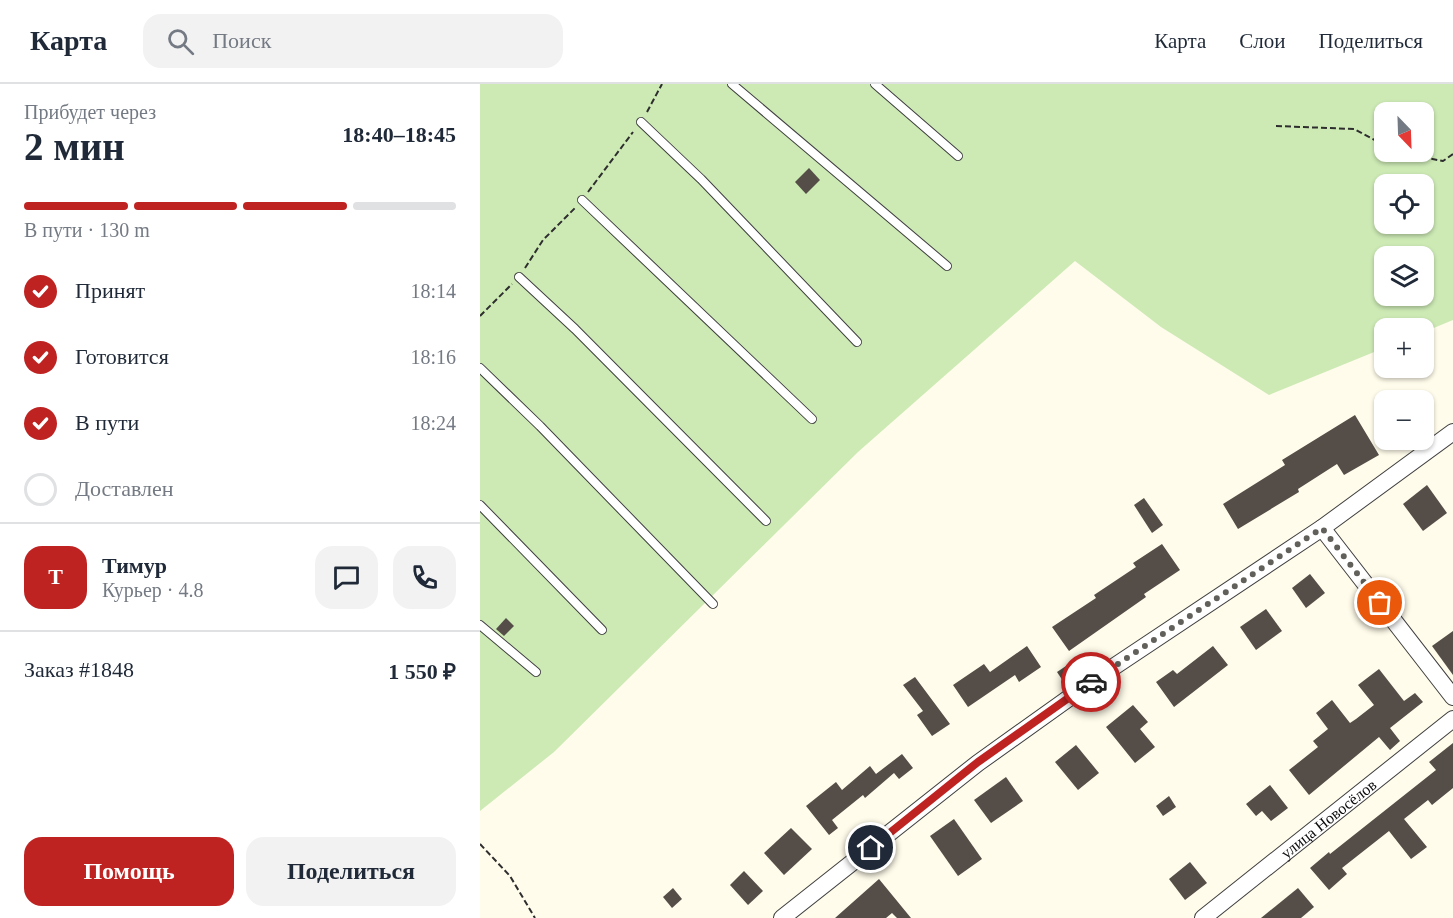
<!DOCTYPE html>
<html lang="ru">
<head>
<meta charset="utf-8">
<style>
  :root { --surface:#fff; --page:#f2f2f3; --text:#1f2937; --muted:#747a83; --line:#e0e1e3; --accent:#be2322 }
  body { margin:0; font-family:"Times New Roman",serif; background:var(--page); color:var(--text); height:100vh; display:flex; flex-direction:column; font-size:22px; white-space:nowrap }
  * { box-sizing:border-box; margin:0 }
  p { font-size:20px; color:var(--muted) }
  .icon { flex:none; width:33px; height:33px; fill:none; stroke:currentColor; stroke-width:2; stroke-linecap:round; stroke-linejoin:round }
  .map { position:relative; flex:1; overflow:hidden }
  .drawer { display:flex; flex-direction:column; background:var(--surface); width:480px }
  .drawer>* { flex:none }
  .needle { width:39px; rotate:157deg }
  .fabs { position:absolute; left:894px; top:18px; display:grid; gap:12px }
  .fabs a { display:grid; place-items:center; width:60px; height:60px; border-radius:12px; background:var(--surface); box-shadow:0 2px 4px #0004; font-size:30px }
  .pin { position:absolute; display:grid; place-items:center; width:51px; height:51px; color:#fff; margin:-26px; border:3px solid #fff; border-radius:50%; box-shadow:0 2px 6px #0007 }
  .courier { position:absolute; display:grid; place-items:center; width:60px; height:60px; margin:-30px; border:4px solid #be2322; border-radius:50%; background:#fff; color:#222; box-shadow:0 2px 8px #0007 }
  .overview em { font-style:normal; font-weight:800 }
  .overview div { display:flex; flex-direction:column-reverse }
  .overview { display:flex; align-items:center; justify-content:space-between; height:102px; padding:0 24px }
  h1 { font-size:39px; font-weight:800; line-height:45px }
  .bar { display:grid; grid-template-columns:repeat(4,1fr); gap:9px 6px; align-content:center; height:72px; padding:0 24px }
  .bar i { height:8px; border-radius:4px; background:var(--line) }
  .bar .active { background:var(--accent) }
  .bar p { grid-column:span 4 }
  .line { display:flex; align-items:center; gap:15px; padding:0 24px; border-top:2px solid var(--line) }
  .line div { flex:1 }
  .round { display:grid; place-items:center; flex:none; width:63px; height:63px; border-radius:18px; background:var(--page) }
  ol { padding:0 24px; list-style:none }
  li { display:flex; align-items:center; gap:18px; height:66px }
  li p { margin-inline-start:auto }
  li .icon { padding:6px; border-radius:50%; background:var(--accent); color:#fff; stroke-width:4 }
  li:last-child { color:var(--muted) }
  li i { width:33px; height:33px; border:3px solid var(--line); border-radius:50% }
  .primary-button { display:flex; gap:12px; margin-top:auto; padding:12px 24px }
  .primary-button a { flex:1; height:69px; border-radius:18px; background:var(--accent); color:#fff; font-size:24px; font-weight:800; line-height:69px; text-align:center }
  .primary-button a+a { background:var(--page); color:var(--text) }
  header { display:flex; align-items:center; gap:36px; box-sizing:border-box; height:84px; padding:0 30px; background:var(--surface); border-bottom:2px solid var(--line) }
  header strong { font-size:28px }
  nav { display:flex; gap:33px; margin-inline-start:auto; font-size:21px }
  .search { width:420px; height:54px; background:var(--page); display:flex; align-items:center; gap:15px; box-sizing:border-box; padding:0 21px; border-radius:18px; color:var(--muted); font-size:22px }
  main { display:flex; flex:1; min-height:0 }
  .map>svg:first-child { display:block }
</style>
</head>
<body>
<header>
<strong>Карта</strong>
<div class="search"><svg class="icon" aria-label="search" viewBox="0 0 24 24"><circle cx="10" cy="10" r="6"/><path d="M15 15l6 6"/></svg>Поиск</div>
<nav><a>Карта</a><a>Слои</a><a>Поделиться</a></nav>
</header>
<main>
<section class="drawer">
<div class="overview"><div><h1>2 мин</h1><p>Прибудет через</p></div><em>18:40–18:45</em></div>
<div class="bar"><i class="active"></i><i class="active"></i><i class="active"></i><i></i><p>В пути · 130 m</p></div>
<ol>
<li><svg class="icon" aria-label="check" viewBox="0 0 24 24"><path d="M5 12l5 5 9-10"/></svg>Принят<p>18:14</p></li>
<li><svg class="icon" aria-label="check" viewBox="0 0 24 24"><path d="M5 12l5 5 9-10"/></svg>Готовится<p>18:16</p></li>
<li><svg class="icon" aria-label="check" viewBox="0 0 24 24"><path d="M5 12l5 5 9-10"/></svg>В пути<p>18:24</p></li>
<li><i></i>Доставлен</li>
</ol>
<div class="line" style="height:108px"><b class="round" style="background:var(--accent);color:#fff">Т</b><div><b>Тимур</b><p>Курьер · 4.8</p></div><a class="round"><svg class="icon" aria-label="chat" viewBox="0 0 24 24"><path d="M4 5h16v11H9l-5 4z"/></svg></a><a class="round"><svg class="icon" aria-label="phone" viewBox="0 0 24 24"><path d="M5 4h4l2 5-3 2q2 4 5 5l2-3 5 2v4C11 20 4 13 5 4z"/></svg></a></div>
<div class="line" style="height:78px"><div>Заказ #1848</div><b>1 550 ₽</b></div>
<div class="primary-button"><a>Помощь</a><a>Поделиться</a></div>
</section>
<div class="map">
<svg width="973" height="834" viewBox="0 0 973 834">
  <rect width="100%" height="100%" fill="#fffceb"/>
  <path fill="#cdeab5" fill-rule="evenodd" d="M 0,0 L 973,0 L 973,236 L 944,248 L 944,244 L 904,244 L 904,264 L 789,311 L 681,243 L 595,177 L 378,368 L 74,668 L 0,727 ZM 904,28 L 944,28 L 944,68 L 904,68 ZM 904,100 L 944,100 L 944,140 L 904,140 ZM 904,172 L 944,172 L 944,212 L 904,212 Z"/>
  <g fill="#554e48">
    <path d="M 329,84 L 340,96 L 326,110 L 315,98 Z"/>
    <path d="M 875,331 L 899,371 L 864,391 L 857,380 L 818,405 L 819,408 L 758,445 L 743,420 L 805,381 L 802,376 Z"/>
    <path d="M 947,401 L 967,429 L 943,447 L 923,420 Z"/>
    <path d="M 664,414 L 683,441 L 672,449 L 654,421 Z"/>
    <path d="M 682,460 L 700,486 L 664,510 L 666,513 L 589,567 L 572,543 L 616,514 L 614,511 L 656,483 L 653,479 Z"/>
    <path d="M 830,490 L 845,509 L 826,524 L 812,504 Z"/>
    <path d="M 786,525 L 802,547 L 776,566 L 760,543 Z"/>
    <path d="M 26,534 L 34,542 L 24,552 L 16,545 Z"/>
    <path d="M 973,547 L 973,591 L 952,562 Z"/>
    <path d="M 547,562 L 561,583 L 539,598 L 535,591 L 488,623 L 473,601 L 504,580 L 510,588 Z"/>
    <path d="M 733,562 L 748,581 L 694,623 L 676,598 L 693,586 L 697,590 Z"/>
    <path d="M 592,578 L 600,590 L 585,600 L 577,588 Z"/>
    <path d="M 899,585 L 924,617 L 935,609 L 943,618 L 910,644 L 920,657 L 910,666 L 899,653 L 829,711 L 809,686 L 838,663 L 833,657 L 848,645 L 836,629 L 852,616 L 870,639 L 876,635 L 894,621 L 878,601 Z"/>
    <path d="M 435,593 L 470,640 L 452,652 L 437,631 L 443,627 L 423,601 Z"/>
    <path d="M 653,621 L 668,638 L 660,645 L 675,663 L 655,679 L 626,643 Z"/>
    <path d="M 973,659 L 973,704 L 952,721 L 948,716 L 924,735 L 947,763 L 931,775 L 909,747 L 862,784 L 867,790 L 849,806 L 830,784 L 849,768 L 850,770 L 956,686 L 949,678 Z"/>
    <path d="M 596,661 L 619,689 L 598,706 L 575,678 Z"/>
    <path d="M 422,670 L 433,684 L 419,695 L 414,689 L 385,714 L 383,711 L 352,736 L 358,744 L 349,751 L 326,722 L 356,698 L 362,706 L 390,682 L 396,690 Z"/>
    <path d="M 526,693 L 543,717 L 511,739 L 494,716 Z"/>
    <path d="M 790,701 L 808,724 L 791,737 L 782,727 L 776,732 L 766,720 Z"/>
    <path d="M 689,712 L 696,723 L 683,732 L 676,722 Z"/>
    <path d="M 474,735 L 502,775 L 478,792 L 450,752 Z"/>
    <path d="M 311,744 L 332,765 L 304,791 L 284,769 Z"/>
    <path d="M 710,778 L 727,799 L 705,816 L 689,795 Z"/>
    <path d="M 264,787 L 283,807 L 268,821 L 250,801 Z"/>
    <path d="M 399,795 L 431,834 L 417,834 L 412,829 L 406,834 L 355,834 Z"/>
    <path d="M 193,804 L 202,815 L 192,824 L 183,813 Z"/>
    <path d="M 818,804 L 834,823 L 821,834 L 781,834 Z"/>
  </g>
  <g fill="none" stroke-linecap="round" stroke-linejoin="round">
    <defs>
      <g id="lane">
        <path d="M 252,0 L 467,182"/>
        <path d="M 395,0 L 478,72"/>
        <path d="M 161,38 L 221,95 L 377,258"/>
        <path d="M 102,116 L 332,335"/>
        <path d="M 39,193 L 95,245 L 286,437"/>
        <path d="M 0,284 L 60,342 L 233,520"/>
        <path d="M 0,421 L 122,546"/>
        <path d="M 0,541 L 56,588"/>
      </g>
      <g id="street">
        <path d="M 842,444 L 973,613"/>
        <path d="M 302,834 L 498,679 L 617,594 L 842,444 L 973,348"/>
        <path id="s1" d="M 723,834 L 973,635"/>
      </g>
    </defs>
    <use href="#lane" stroke="#3f3f3f" stroke-width="10"/>
    <use href="#street" stroke="#3f3f3f" stroke-width="18"/>
    <g stroke="#2e2e2e" stroke-width="2" stroke-dasharray="6 3" stroke-linecap="butt">
      <path d="M 167,28 L 182,0"/>
      <path d="M 796,42 L 874,45 L 904,61"/>
      <path d="M 916,68 L 963,77 L 973,70"/>
      <path d="M 108,108 L 153,48"/>
      <path d="M 45,184 L 63,156 L 95,124"/>
      <path d="M 0,232 L 32,200"/>
      <path d="M 0,760 L 30,792 L 55,834"/>
    </g>
    <use href="#lane" stroke="#fff" stroke-width="8"/>
    <use href="#street" stroke="#fff" stroke-width="16"/>
  </g>
  <g fill="none" stroke-linecap="round" stroke-linejoin="round">
    <path stroke="#61605a" stroke-width="6" stroke-dasharray="0 10.8" d="M 611,598 L 842,444 L 900,519"/>
    <path stroke="#be2322" stroke-width="8" d="M 391,764 L 498,678 L 611,598"/>
  </g>
  <g text-anchor="middle" dominant-baseline="central" stroke-width="6" stroke-linejoin="round" paint-order="stroke">
    <g font-size="16" fill="#0c0c0c" stroke="#fff">
      <text stroke="none"><textPath href="#s1" startOffset="160">улица Новосёлов</textPath></text>
    </g>
  </g>
</svg>
<div class="fabs">
<a><svg class="needle" viewBox="-14 -14 28 28"><path d="M0-13l5 13h-10z" fill="#e53935"/><path d="M0 13l5-13h-10z" fill="#747a83"/></svg></a>
<a><svg class="icon" aria-label="locate" viewBox="0 0 24 24"><circle cx="12" cy="12" r="6"/><path d="M12 2v4M12 18v4M2 12h4M18 12h4"/></svg></a>
<a><svg class="icon" aria-label="layers" viewBox="0 0 24 24"><path d="M12 4l9 5-9 5-9-5zM3 14l9 5 9-5"/></svg></a>
<a>+</a>
<a>−</a>
</div>
<div class="pin" style="left:900px;top:519px;background:#ea580c"><svg class="icon" aria-label="bag" viewBox="0 0 24 24"><path d="M5 8h14l-1 12H6zM9 8a3 3 0 0 1 6 0"/></svg></div>
<div class="pin" style="left:391px;top:764px;background:#1f2937"><svg class="icon" aria-label="home" viewBox="0 0 24 24"><path d="M3 11l9-7 9 7M6 9v11h12V9"/></svg></div>
<div class="courier" style="left:611px;top:598px"><svg class="icon" aria-label="car" viewBox="0 0 24 24"><path d="M5 17H2v-5l4-1 3-4h7l3 4 3 1v5h-3M9 17h6M6 11h13"/><circle cx="7" cy="17" r="2"/><circle cx="17" cy="17" r="2"/></svg></div>
</div>
</main>
</body>
</html>
